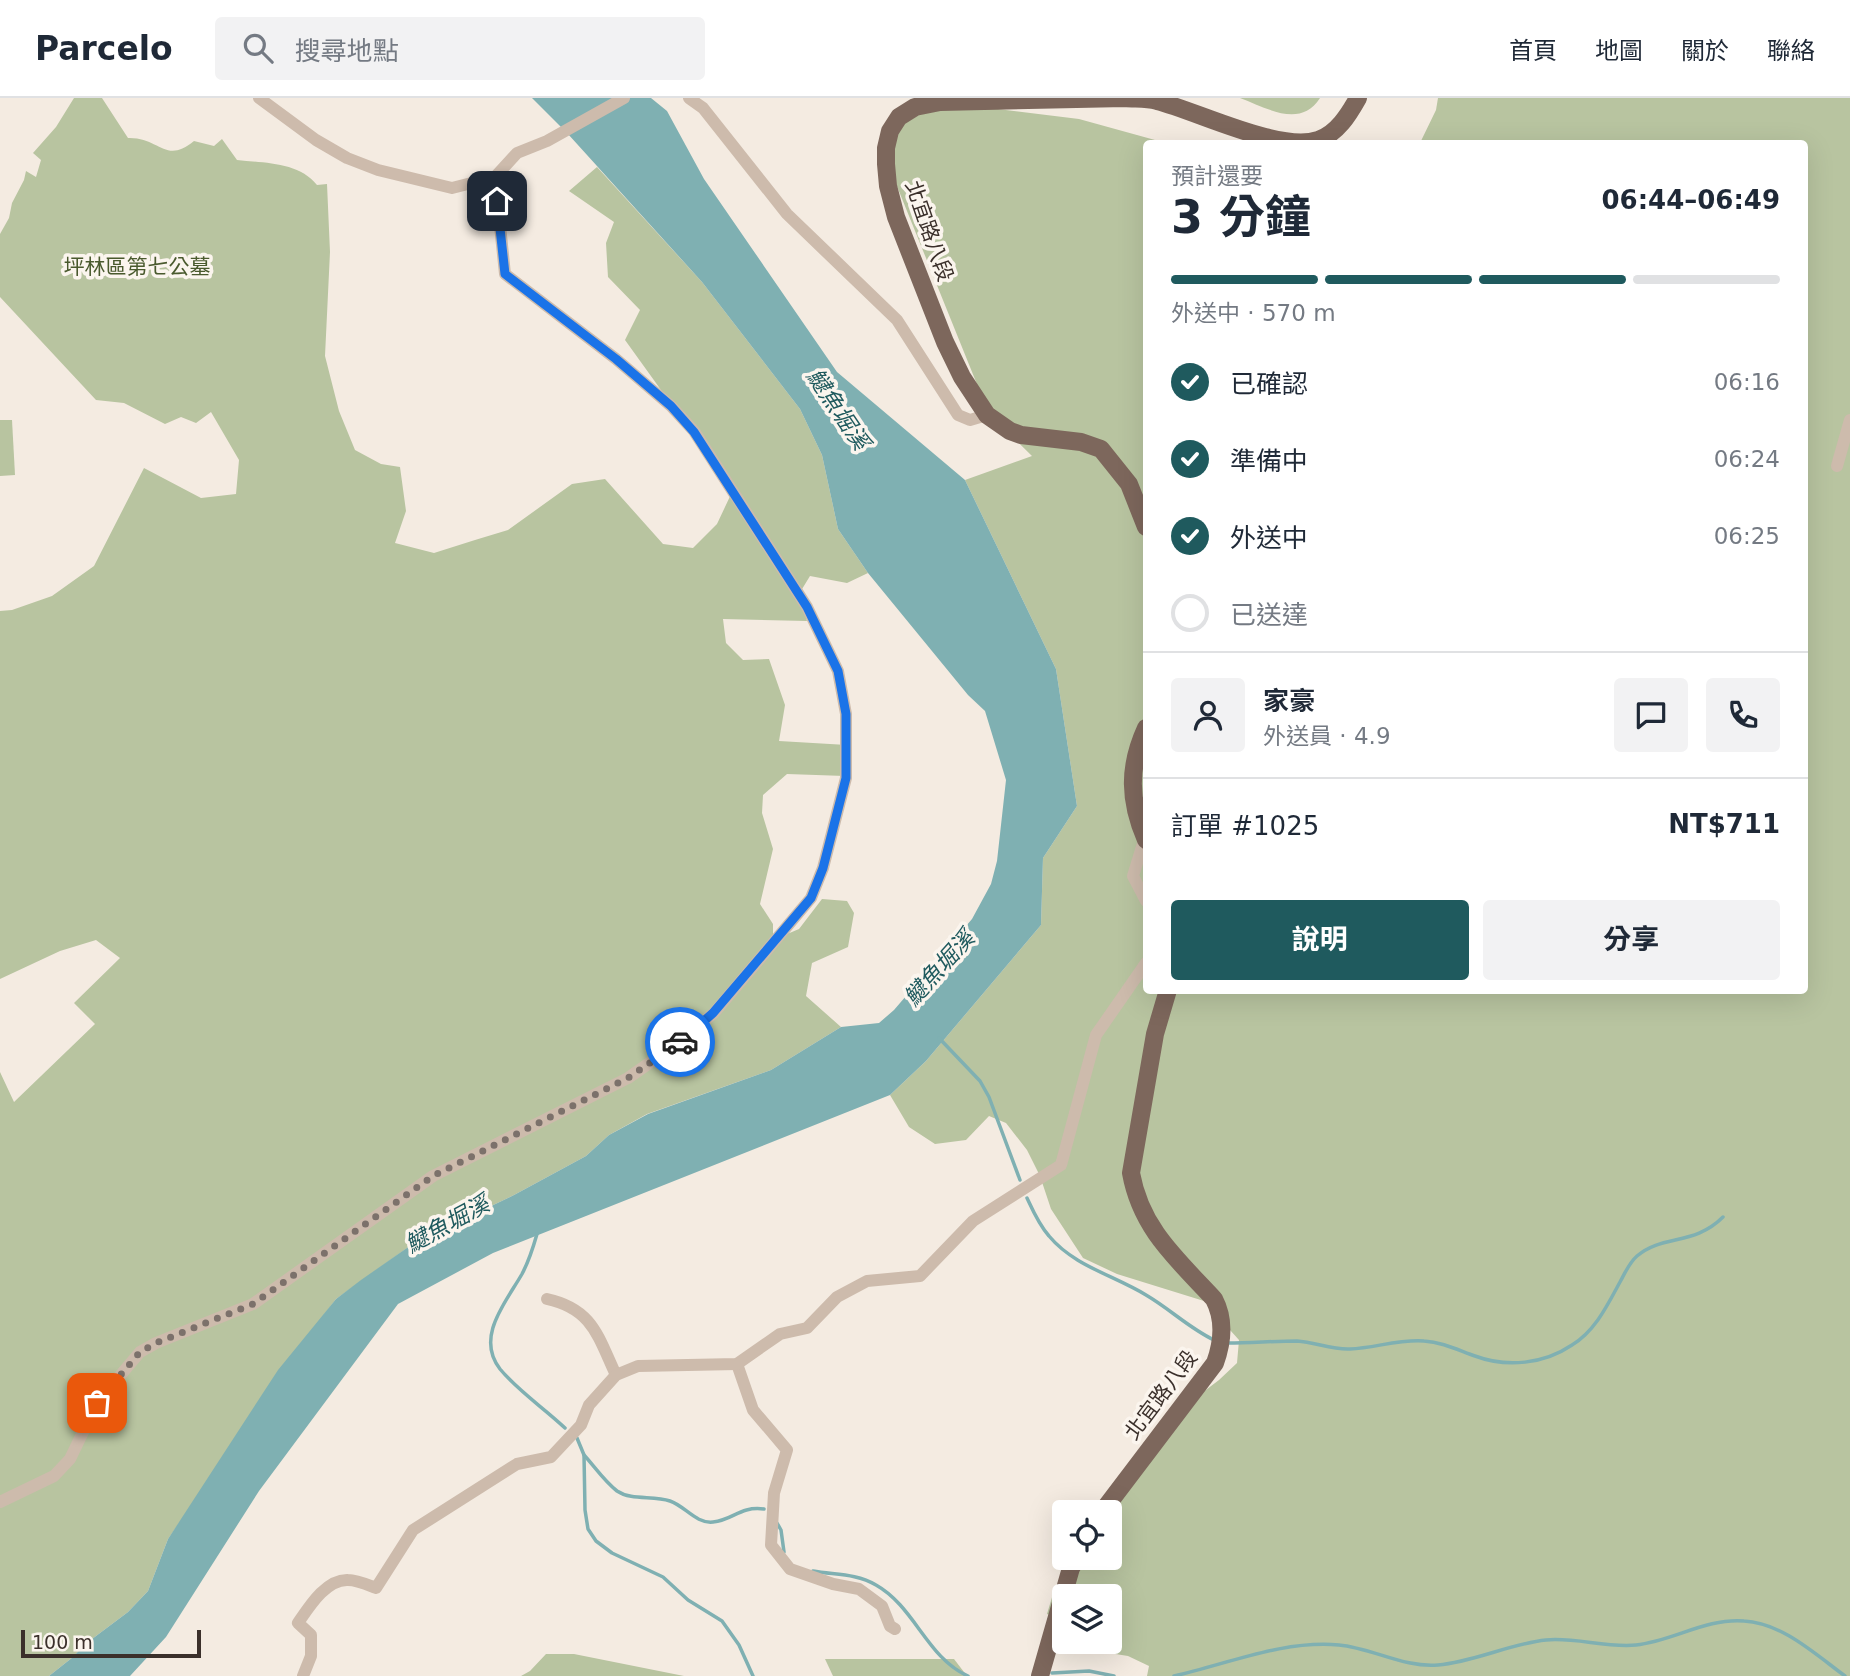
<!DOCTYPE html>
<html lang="zh-TW">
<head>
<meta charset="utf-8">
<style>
  :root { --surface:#fff; --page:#f2f2f3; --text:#1f2937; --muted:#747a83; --line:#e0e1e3; --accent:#1f5a5e }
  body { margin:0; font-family:"DejaVu Sans","Noto Sans TC",sans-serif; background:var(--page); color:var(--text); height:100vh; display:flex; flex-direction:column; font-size:26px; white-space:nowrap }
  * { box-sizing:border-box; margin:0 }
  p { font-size:23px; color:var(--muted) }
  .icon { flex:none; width:38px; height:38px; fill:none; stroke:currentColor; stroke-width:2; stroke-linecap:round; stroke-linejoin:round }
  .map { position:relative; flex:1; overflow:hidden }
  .details { position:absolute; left:1143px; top:42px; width:665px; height:854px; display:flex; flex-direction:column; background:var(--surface); border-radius:7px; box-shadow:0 7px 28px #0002 }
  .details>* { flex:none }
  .buttons { position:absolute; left:1052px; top:1402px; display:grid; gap:14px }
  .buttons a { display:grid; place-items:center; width:70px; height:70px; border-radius:7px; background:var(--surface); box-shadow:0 7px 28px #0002; font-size:35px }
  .scale { position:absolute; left:21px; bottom:18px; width:180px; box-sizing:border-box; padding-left:7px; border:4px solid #3b302b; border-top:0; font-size:19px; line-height:24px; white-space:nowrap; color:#3b302b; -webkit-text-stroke:5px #fbf5ee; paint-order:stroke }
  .pin { position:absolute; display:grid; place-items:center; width:60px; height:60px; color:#fff; margin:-30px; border-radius:14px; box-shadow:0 4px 10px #0006 }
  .courier { position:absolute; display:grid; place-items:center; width:70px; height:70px; margin:-35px; border:5px solid #1a73e8; border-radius:50%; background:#fff; color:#222; box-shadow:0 2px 9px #0007 }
  .overview em { font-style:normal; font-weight:700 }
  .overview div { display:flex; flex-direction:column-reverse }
  .overview { display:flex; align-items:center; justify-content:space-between; height:119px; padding:0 28px }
  h1 { font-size:46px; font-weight:700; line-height:52px }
  .bar { display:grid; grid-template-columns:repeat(4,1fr); gap:10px 7px; align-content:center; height:84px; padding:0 28px }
  .bar i { height:9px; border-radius:5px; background:var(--line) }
  .bar .selected { background:var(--accent) }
  .bar p { grid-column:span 4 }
  .line { display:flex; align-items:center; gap:18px; padding:0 28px; border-top:2px solid var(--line) }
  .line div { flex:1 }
  .round { display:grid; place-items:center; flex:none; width:74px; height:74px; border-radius:7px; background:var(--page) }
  ol { padding:0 28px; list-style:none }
  li { display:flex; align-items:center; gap:21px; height:77px }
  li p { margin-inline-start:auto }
  li .icon { padding:7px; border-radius:50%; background:var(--accent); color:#fff; stroke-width:4 }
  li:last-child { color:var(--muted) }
  li i { width:38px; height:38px; border:4px solid var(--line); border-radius:50% }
  .cta { display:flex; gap:14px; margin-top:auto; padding:14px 28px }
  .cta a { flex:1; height:80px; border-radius:7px; background:var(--accent); color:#fff; font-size:28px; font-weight:700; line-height:80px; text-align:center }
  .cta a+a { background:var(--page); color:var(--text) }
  header { display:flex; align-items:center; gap:42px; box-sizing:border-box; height:98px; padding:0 35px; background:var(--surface); border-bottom:2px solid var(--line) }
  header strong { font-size:33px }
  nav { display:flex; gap:38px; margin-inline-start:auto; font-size:24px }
  .search { width:490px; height:63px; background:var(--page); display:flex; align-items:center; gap:18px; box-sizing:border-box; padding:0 24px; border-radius:7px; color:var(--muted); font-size:26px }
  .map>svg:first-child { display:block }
</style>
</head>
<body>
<header>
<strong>Parcelo</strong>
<div class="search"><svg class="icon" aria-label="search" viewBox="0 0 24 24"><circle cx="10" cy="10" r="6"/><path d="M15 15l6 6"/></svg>搜尋地點</div>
<nav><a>首頁</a><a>地圖</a><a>關於</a><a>聯絡</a></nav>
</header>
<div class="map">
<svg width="1850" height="1578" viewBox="0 0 1850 1578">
  <rect width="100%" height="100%" fill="#f4ebe1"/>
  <g fill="#b8c4a0">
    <path d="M 74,0 L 102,0 L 128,40 C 160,39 165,67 194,43 L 214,48 L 222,41 L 237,62 C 264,65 299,64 317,87 L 327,86 L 330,154 L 325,258 L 339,313 L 355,352 L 381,366 L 400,369 L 406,413 L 395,445 L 434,455 L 475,442 L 508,432 L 572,386 L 605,381 L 663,446 L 693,450 L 717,426 L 733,392 L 625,242 L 640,212 L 608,179 L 606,145 L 614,124 L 569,93 L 597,69 L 702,184 L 800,311 L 822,357 L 838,431 L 868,475 L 847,485 L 810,478 L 799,496 L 807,523 L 723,521 L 726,545 L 743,562 L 769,561 L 785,607 L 779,643 L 847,647 L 845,678 L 787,676 L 763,697 L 762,715 L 773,751 L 760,806 L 773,826 L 773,842 L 799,831 L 822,801 L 847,803 L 854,815 L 848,849 L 812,865 L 806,898 L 841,929 L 771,972 L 647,1016 L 609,1037 L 586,1058 L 514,1097 L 414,1145 L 336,1201 L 323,1218 L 168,1441 L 148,1493 L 128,1514 L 84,1547 L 73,1559 L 49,1578 L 0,1578 L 0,974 L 14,1004 L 95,926 L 74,905 L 120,860 L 96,842 L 60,853 L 0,881 L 0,513 L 12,512 L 52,498 L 94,468 L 144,370 L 201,400 L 236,396 L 239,362 L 211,314 L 196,325 L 181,319 L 165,326 L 124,305 L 96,302 L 0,199 L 0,136 L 9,120 L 12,105 L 24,82 L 26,73 L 36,79 L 41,62 L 33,55 L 56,29 Z"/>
    <path d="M 1240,0 L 1320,0 C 1300,31 1267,10 1240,0 Z"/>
    <path d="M 1438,0 L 1850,0 L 1850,1578 L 1147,1578 L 1149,1568 L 1128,1558 L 1090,1552 L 1083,1544 L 1110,1544 L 1110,1498 L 1064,1498 L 1064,1523 L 1047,1516 L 1053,1496 L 1082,1460 L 1110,1460 L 1110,1424 L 1113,1419 L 1114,1384 L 1182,1310 L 1219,1282 L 1237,1265 L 1239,1242 L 1204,1203 L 1117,1176 L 1083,1160 L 1051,1111 L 1040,1078 L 1027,1052 L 1006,1025 L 989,1018 L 966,1042 L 935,1046 L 909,1029 L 890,997 L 926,963 L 1041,827 L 1043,760 L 1077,708 L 1056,571 L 965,382 L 1032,358 L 989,316 L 888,66 L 889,34 L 911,12 L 973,8 L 1079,21 L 1155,42 L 1159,45 L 1146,46 L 1146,892 L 1804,892 L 1804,46 L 1420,45 L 1436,12 Z"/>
    <path d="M 0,322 L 12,322 L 15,377 L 0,378 Z"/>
    <path d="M 546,1556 L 574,1556 L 684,1578 L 521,1578 L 530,1573 Z"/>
    <path d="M 825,1561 L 954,1561 L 967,1578 L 833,1578 Z"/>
  </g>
  <path fill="#7fb0b2" d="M 532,0 L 651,0 L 667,13 L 704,81 L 837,274 L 965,382 L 1056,571 L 1077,708 L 1043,760 L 1041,827 L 926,963 L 890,997 L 493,1155 L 398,1206 L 259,1393 L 166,1539 L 130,1578 L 49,1578 L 73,1559 L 84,1547 L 128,1514 L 148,1493 L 168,1441 L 278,1272 L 336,1201 L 361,1182 L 414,1145 L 514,1097 L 586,1058 L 609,1037 L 648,1016 L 771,972 L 841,929 L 879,925 L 894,912 L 972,821 L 991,786 L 997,763 L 1006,682 L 985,613 L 968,597 L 868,475 L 838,431 L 822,357 L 800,311 L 702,184 L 568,36 Z"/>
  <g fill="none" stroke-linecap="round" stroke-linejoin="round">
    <g stroke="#7fb0b2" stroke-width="3.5">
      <path d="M 939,940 L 980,983 L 989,999 L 1020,1082"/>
      <path d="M 1027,1100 C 1033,1113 1039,1127 1049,1138 C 1074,1168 1113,1177 1146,1197 C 1170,1211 1189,1230 1214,1242"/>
      <path d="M 537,1136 C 533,1150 529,1163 522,1176 C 506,1204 475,1239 500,1271 C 518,1293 544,1310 565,1330"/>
      <path d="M 1228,1245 C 1251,1245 1274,1243 1297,1243 C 1315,1244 1332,1252 1350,1251 C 1375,1250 1399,1241 1424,1243 C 1442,1244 1458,1252 1475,1258 C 1507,1270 1544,1266 1572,1247 C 1595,1233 1607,1208 1620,1184 C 1625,1175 1629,1165 1637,1158 C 1663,1136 1694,1148 1723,1119"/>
      <path d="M 577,1340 L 584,1357 L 585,1412 L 588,1431 L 596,1443 L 612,1455 L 663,1479 L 688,1502 L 722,1523 L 739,1547 L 753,1578"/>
      <path d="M 584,1357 C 595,1369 604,1383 617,1393 C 632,1403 653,1397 670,1403 C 685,1408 696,1426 713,1424 C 734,1422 739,1408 764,1411"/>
      <path d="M 777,1425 L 781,1432 L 784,1454"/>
      <path d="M 813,1473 C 834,1477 856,1475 876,1487 C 915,1509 927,1560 968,1578"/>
      <path d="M 1052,1575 L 1089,1573 L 1114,1578"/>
      <path d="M 1174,1578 C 1228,1566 1282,1542 1339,1547 C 1372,1550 1404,1570 1438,1567 C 1474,1564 1509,1546 1546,1542 C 1575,1539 1606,1550 1636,1547 C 1673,1543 1706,1520 1744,1523 C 1782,1525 1815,1556 1845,1578"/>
    </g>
    <g stroke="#cdbbac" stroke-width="12">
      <path d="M 259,0 L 316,42 L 347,60 L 378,72 L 452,90 L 495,79 L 517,55 L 547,43 L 624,0"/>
      <path d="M 689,0 L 703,10 L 787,116 L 897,222 L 958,317 L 970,322 L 987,317"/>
      <path d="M 1837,368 L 1850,322"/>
      <path d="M 1145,739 L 1133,778 L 1146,803"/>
      <path d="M 547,1201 C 593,1211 598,1239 616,1277"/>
      <path d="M 737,1266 L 753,1312 L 787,1352 L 774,1395 L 771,1447 L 790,1471 L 833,1486 L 859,1491 L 882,1508 L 890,1528 L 895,1531"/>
      <path d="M 0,1404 L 54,1378 L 70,1361 L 97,1305 L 140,1254 L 156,1245 L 253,1206 L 433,1078 L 628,980 L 678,945 L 714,915 L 811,800 L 823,770 L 846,680 L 846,616 L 838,573 L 807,509 L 694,333 L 671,308 L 616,261 L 505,176 L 495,79"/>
      <path d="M 303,1578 L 311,1558 L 311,1537 L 298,1525 C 309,1509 326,1481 348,1482 C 357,1482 368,1487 376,1490 L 413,1432 L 517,1366 L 551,1359 L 581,1327 L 589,1307 L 616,1277 L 638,1268 L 737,1266 L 780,1236 L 807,1230 L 837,1199 L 867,1183 L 920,1178 L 973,1123 L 1061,1067 L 1096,937 L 1146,865"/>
    </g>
    <g stroke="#7d675c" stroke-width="18">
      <path d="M 1146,429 L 1129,386 L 1101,351 L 1081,344 L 1021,337 L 1010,333 L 987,317 L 962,279 L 945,244 L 896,119 L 888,88 L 886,66 L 886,50 L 890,33 L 899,19 L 915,9 L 940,4 L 1125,0 C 1135,1 1147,0 1157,3 C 1197,13 1280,55 1318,42 C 1337,36 1349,16 1358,0"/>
      <path d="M 1146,630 C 1128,669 1129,703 1146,742"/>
      <path d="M 1102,1414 L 1215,1265 C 1223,1243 1225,1222 1214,1201 C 1177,1161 1141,1131 1131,1075 L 1155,936 L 1168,892"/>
      <path d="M 1040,1578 L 1071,1470 L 1077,1460"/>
    </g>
  </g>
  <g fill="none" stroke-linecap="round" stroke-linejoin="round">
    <path stroke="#7c716b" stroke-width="7" stroke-dasharray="0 12.6" d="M 97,1305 L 140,1254 L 156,1245 L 253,1206 L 433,1078 L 628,980 L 680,944"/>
    <path stroke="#1a73e8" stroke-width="9" d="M 497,103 L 505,176 L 616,261 L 671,308 L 694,334 L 807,509 L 838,573 L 846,616 L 846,680 L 823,770 L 811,800 L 713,915 L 680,944"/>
  </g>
  <g text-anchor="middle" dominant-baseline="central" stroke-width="7" stroke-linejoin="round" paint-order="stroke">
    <g font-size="21" fill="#3b302b" stroke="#fbf5ee">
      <text transform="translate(929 133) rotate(71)">北宜路八段</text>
      <text transform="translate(1161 1297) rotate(-53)">北宜路八段</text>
    </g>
    <g font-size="21" fill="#4a5a2e" stroke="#fbf5ee">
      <text x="137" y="169">坪林區第七公墓</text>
    </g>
    <g font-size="23" font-style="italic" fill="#1f5a5e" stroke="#fbf5ee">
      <text transform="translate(838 311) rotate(56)">𩻸魚堀溪</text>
      <text transform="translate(939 870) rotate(-48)">𩻸魚堀溪</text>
      <text transform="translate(447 1126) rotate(-29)">𩻸魚堀溪</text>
    </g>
  </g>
</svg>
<div class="buttons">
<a><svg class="icon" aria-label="locate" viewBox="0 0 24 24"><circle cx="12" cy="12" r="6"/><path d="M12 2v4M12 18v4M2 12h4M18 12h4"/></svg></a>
<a><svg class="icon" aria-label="layers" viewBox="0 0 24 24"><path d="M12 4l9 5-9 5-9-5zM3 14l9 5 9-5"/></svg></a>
</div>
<div class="scale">100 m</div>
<div class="pin" style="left:97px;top:1305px;background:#ea580c"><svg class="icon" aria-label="bag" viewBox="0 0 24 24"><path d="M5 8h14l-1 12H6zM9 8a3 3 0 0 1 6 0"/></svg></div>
<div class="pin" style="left:497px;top:103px;background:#1f2937"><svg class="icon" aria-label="home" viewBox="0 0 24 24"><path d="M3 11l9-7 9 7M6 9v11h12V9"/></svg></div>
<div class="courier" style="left:680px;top:944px"><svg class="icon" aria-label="car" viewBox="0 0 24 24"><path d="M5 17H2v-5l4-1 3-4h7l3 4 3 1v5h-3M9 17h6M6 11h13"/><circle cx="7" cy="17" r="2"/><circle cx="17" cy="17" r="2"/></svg></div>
<section class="details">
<div class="overview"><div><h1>3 分鐘</h1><p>預計還要</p></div><em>06:44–06:49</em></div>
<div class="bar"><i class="selected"></i><i class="selected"></i><i class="selected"></i><i></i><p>外送中 · 570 m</p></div>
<ol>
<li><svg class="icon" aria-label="check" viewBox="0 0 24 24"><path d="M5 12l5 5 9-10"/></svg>已確認<p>06:16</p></li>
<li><svg class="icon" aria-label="check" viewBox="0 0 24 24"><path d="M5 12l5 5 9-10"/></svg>準備中<p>06:24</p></li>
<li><svg class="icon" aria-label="check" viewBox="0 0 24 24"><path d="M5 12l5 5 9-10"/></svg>外送中<p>06:25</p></li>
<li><i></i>已送達</li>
</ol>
<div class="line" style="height:126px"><a class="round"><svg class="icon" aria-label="person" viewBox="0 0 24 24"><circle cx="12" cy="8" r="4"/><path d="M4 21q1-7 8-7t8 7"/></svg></a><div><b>家豪</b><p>外送員 · 4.9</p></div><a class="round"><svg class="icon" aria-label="chat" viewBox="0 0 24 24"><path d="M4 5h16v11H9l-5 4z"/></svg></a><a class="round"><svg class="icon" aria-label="phone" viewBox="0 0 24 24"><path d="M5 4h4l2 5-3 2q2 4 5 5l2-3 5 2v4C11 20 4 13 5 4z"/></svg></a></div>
<div class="line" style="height:91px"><div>訂單 #1025</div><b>NT$711</b></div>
<div class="cta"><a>說明</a><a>分享</a></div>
</section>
</div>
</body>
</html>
